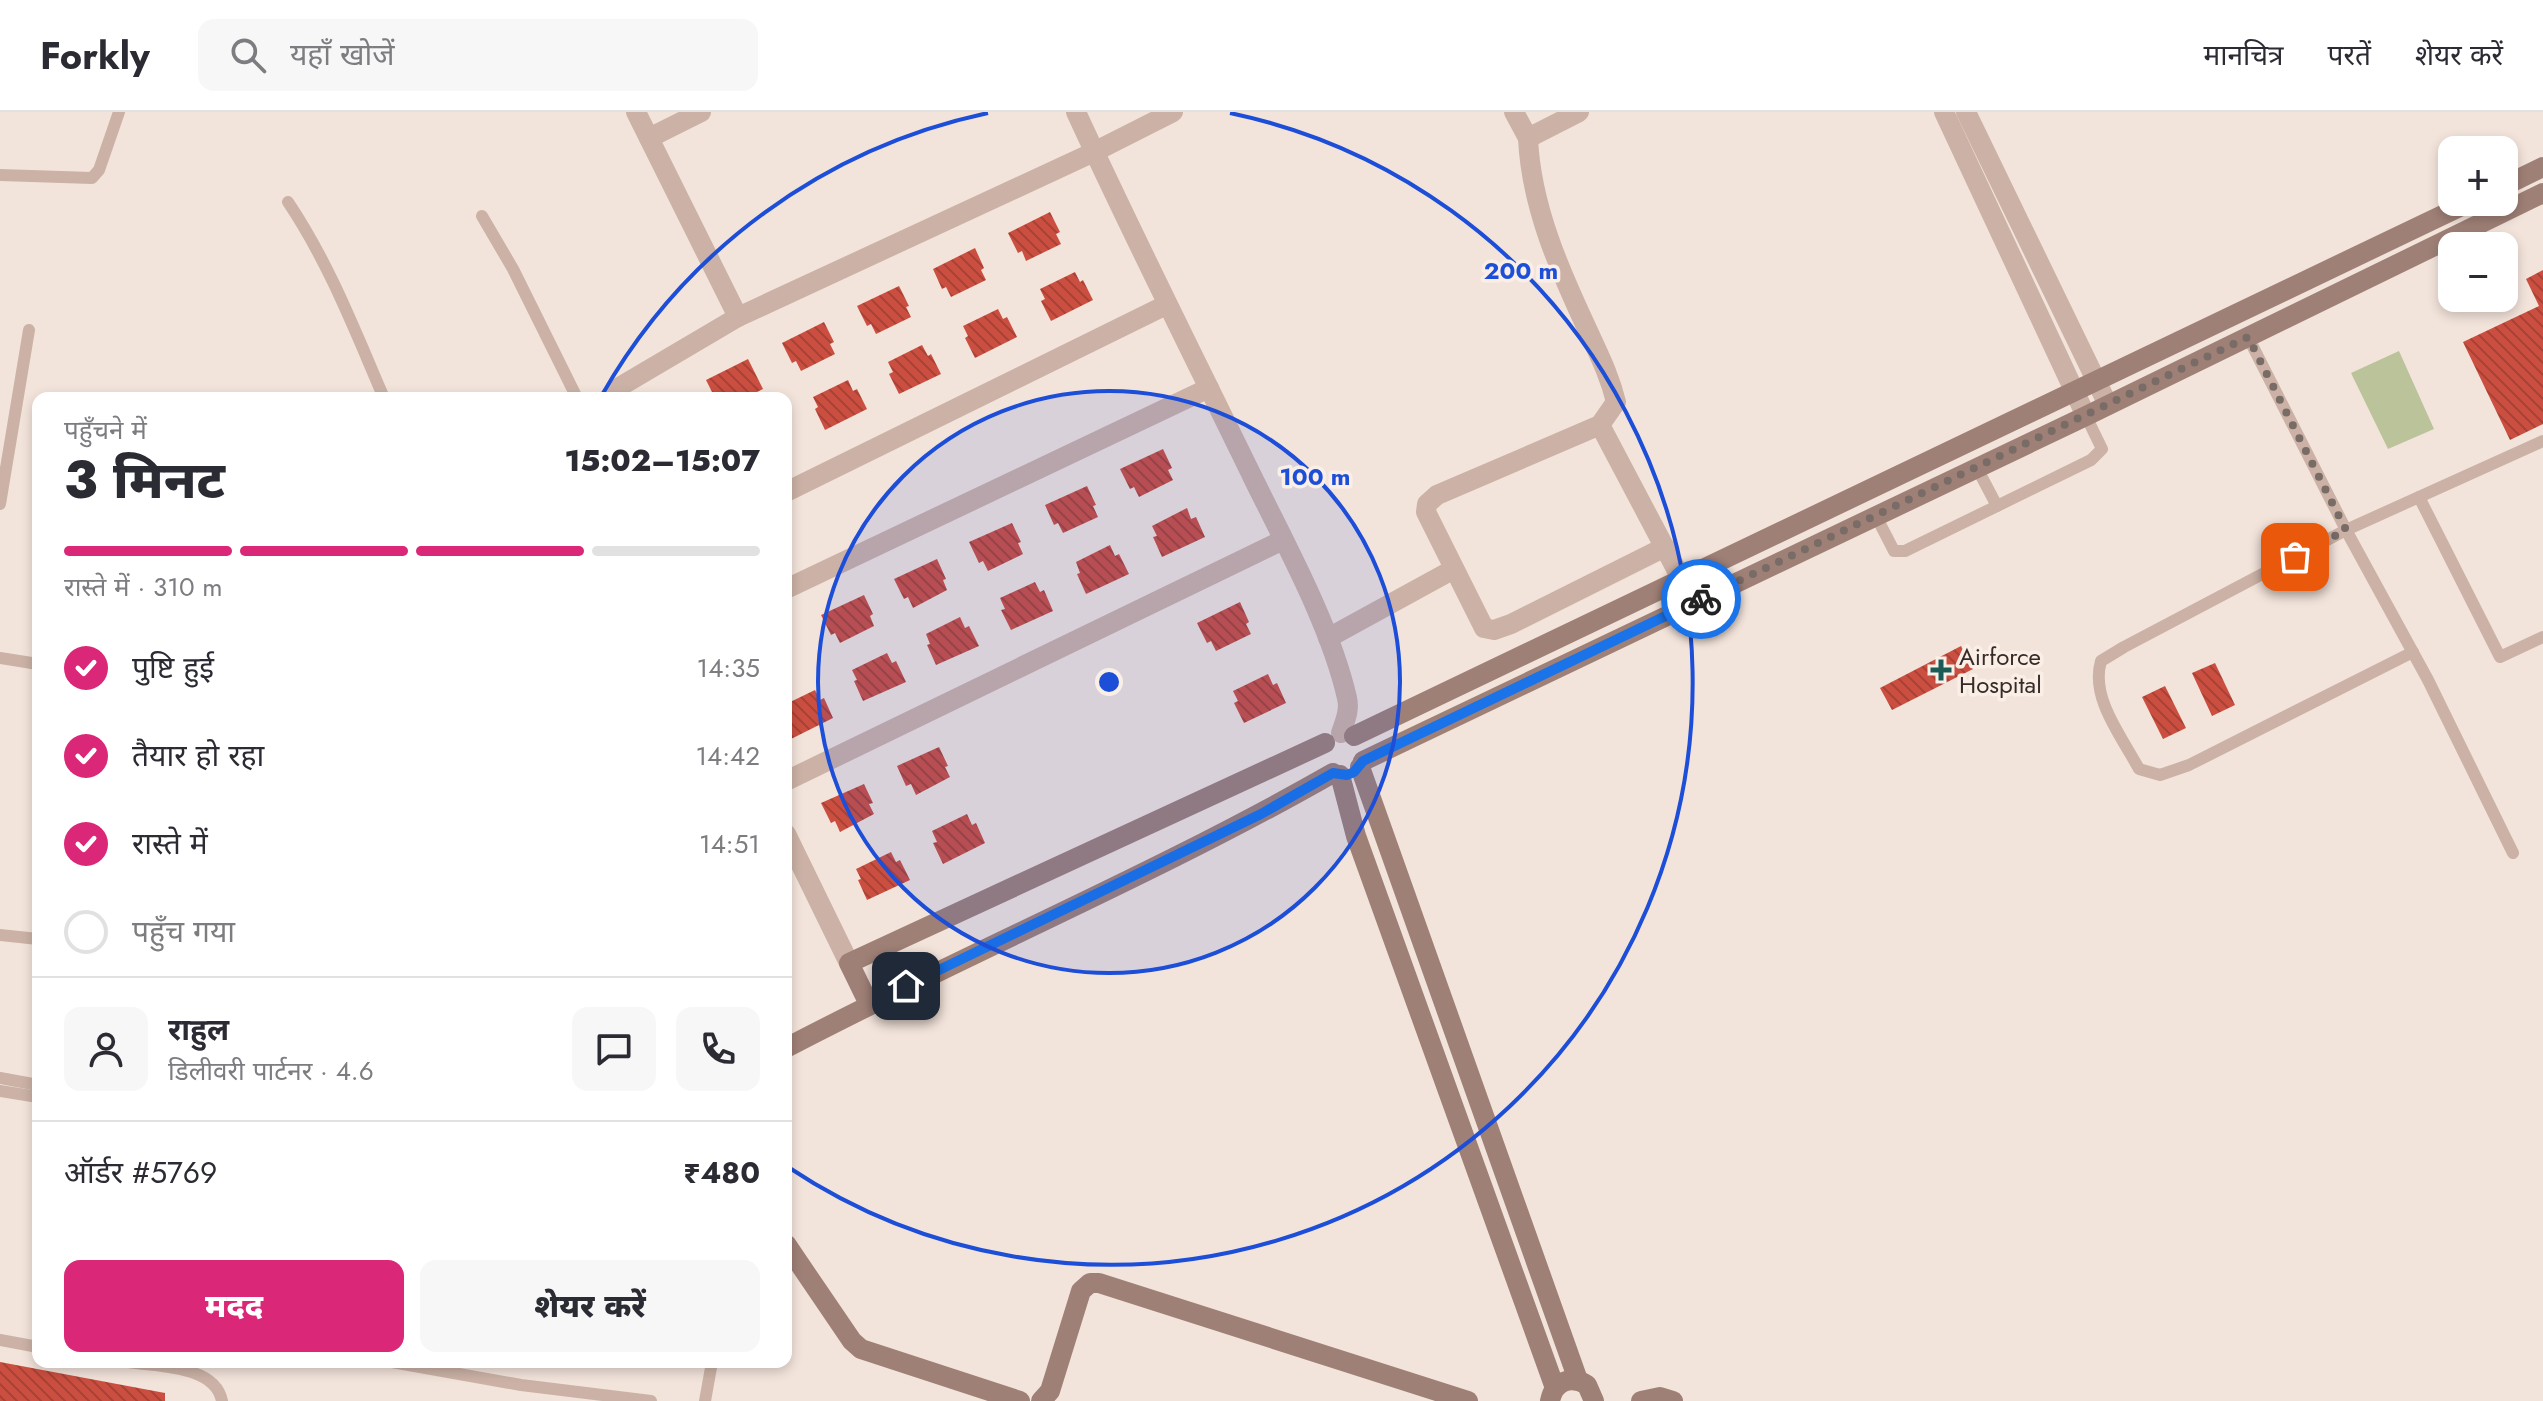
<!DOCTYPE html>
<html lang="hi">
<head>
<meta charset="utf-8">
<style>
  :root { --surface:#fff; --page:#f7f7f7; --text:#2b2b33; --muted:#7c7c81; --line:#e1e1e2; --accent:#db2777 }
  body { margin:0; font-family:Jost,"Noto Sans Devanagari",sans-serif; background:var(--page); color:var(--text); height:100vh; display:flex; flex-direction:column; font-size:30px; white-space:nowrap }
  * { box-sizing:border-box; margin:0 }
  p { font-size:26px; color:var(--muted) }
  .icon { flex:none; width:44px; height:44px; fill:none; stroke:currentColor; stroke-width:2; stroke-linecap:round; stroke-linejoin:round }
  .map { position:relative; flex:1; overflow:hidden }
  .drawer { position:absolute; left:32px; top:280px; width:760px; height:976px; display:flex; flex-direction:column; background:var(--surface); border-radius:16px; box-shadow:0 4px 12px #0003 }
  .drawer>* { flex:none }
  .tools { position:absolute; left:2438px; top:24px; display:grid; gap:16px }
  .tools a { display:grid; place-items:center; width:80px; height:80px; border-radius:16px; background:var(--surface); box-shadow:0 4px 12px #0003; font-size:40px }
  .pin { position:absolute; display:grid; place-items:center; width:68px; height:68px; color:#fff; margin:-34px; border-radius:16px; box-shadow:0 4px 12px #0006 }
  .courier { position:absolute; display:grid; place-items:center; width:80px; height:80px; margin:-40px; border:6px solid #1a73e8; border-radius:50%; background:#fff; color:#222; box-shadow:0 2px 10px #0007 }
  .head em { font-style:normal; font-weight:800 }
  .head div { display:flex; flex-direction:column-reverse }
  .head { display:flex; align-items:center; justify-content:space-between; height:136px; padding:0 32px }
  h1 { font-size:52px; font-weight:800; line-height:60px }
  .bar { display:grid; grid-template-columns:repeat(4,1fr); gap:12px 8px; align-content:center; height:96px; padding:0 32px }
  .bar i { height:10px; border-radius:6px; background:var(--line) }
  .bar .selected { background:var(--accent) }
  .bar p { grid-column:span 4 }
  .line { display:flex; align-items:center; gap:20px; padding:0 32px; border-top:2px solid var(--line) }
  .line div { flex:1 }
  .round { display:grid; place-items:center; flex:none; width:84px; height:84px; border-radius:16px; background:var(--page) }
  ol { padding:0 32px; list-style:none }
  li { display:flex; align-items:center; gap:24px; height:88px }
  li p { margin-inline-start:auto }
  li .icon { padding:8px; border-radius:50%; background:var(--accent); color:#fff; stroke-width:4 }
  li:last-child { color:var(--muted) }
  li i { width:44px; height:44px; border:4px solid var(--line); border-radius:50% }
  .button { display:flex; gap:16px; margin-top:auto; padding:16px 32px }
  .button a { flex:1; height:92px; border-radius:16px; background:var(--accent); color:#fff; font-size:32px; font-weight:800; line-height:92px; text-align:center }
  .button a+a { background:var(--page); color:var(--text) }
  header { display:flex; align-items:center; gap:48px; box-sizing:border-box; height:112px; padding:0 40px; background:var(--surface); border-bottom:2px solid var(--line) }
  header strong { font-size:38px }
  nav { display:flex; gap:44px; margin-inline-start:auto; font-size:28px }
  .search { width:560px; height:72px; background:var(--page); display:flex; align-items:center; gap:20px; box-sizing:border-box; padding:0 28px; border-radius:16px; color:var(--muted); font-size:30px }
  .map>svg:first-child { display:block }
</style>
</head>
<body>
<header>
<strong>Forkly</strong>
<div class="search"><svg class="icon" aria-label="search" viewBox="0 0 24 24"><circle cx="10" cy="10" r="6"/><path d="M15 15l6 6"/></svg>यहाँ खोजें</div>
<nav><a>मानचित्र</a><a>परतें</a><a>शेयर करें</a></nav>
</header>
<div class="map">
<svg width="2543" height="1289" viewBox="0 0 2543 1289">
  <defs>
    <pattern id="building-back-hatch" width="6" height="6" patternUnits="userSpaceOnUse" patternTransform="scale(2)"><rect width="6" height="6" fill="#cb4f41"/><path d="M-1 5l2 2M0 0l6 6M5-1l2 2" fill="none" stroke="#a64236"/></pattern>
  </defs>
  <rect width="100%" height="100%" fill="#f3e4db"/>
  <path fill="#bac39a" d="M 2399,239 L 2434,317 L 2388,337 L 2351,261 Z"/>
  <g fill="url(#building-back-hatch)">
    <path d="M 1050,100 L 1060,120 L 1056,122 L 1061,132 L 1026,149 L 1022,139 L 1018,141 L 1008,121 Z"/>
    <path d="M 975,136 L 984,156 L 981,158 L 986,168 L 951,185 L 946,175 L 942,177 L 933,157 Z"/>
    <path d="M 2543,158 L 2543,312 L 2510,328 L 2463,230 L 2539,194 L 2526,167 Z"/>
    <path d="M 1075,160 L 1080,170 L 1083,168 L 1093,188 L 1051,209 L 1041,189 L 1045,187 L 1040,177 Z"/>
    <path d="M 899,174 L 909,194 L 906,195 L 911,205 L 876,222 L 871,212 L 867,214 L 857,194 Z"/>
    <path d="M 998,197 L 1003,207 L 1007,205 L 1017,225 L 975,246 L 965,226 L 968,224 L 963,214 Z"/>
    <path d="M 824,210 L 834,230 L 830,232 L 835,242 L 801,259 L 796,249 L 792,251 L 782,231 Z"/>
    <path d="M 922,233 L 928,244 L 931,242 L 941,262 L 899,282 L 889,262 L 893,260 L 888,250 Z"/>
    <path d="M 748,247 L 763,277 L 745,286 L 715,286 L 706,268 Z"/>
    <path d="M 848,268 L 853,279 L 857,277 L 867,297 L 825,318 L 815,297 L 818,295 L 813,285 Z"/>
    <path d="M 1163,337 L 1172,356 L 1168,358 L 1173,368 L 1139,385 L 1134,375 L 1130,377 L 1120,357 Z"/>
    <path d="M 1087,374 L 1096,393 L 1093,394 L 1098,405 L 1063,421 L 1058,411 L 1054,413 L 1045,393 Z"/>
    <path d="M 1187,396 L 1191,407 L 1196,405 L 1205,425 L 1162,445 L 1153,425 L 1157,424 L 1152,414 Z"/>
    <path d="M 1012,411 L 1021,430 L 1018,431 L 1023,442 L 988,459 L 983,449 L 979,451 L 969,430 Z"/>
    <path d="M 1110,433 L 1115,444 L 1119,442 L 1129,462 L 1086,482 L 1077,462 L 1080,461 L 1076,450 Z"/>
    <path d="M 937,447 L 946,467 L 943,468 L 947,478 L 913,496 L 908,485 L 904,487 L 894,467 Z"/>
    <path d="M 1035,470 L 1040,480 L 1044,478 L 1053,499 L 1011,518 L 1001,498 L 1005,497 L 1000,486 Z"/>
    <path d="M 864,483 L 873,502 L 870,504 L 874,514 L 840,531 L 835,521 L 831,523 L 821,503 Z"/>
    <path d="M 1240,490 L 1249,510 L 1246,512 L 1251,522 L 1216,539 L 1211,529 L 1207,531 L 1197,511 Z"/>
    <path d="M 960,505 L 965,516 L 969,514 L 979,534 L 936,553 L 927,533 L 930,532 L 926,522 Z"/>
    <path d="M 1961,534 L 1973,557 L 1892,598 L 1880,576 Z"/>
    <path d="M 887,541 L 892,551 L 896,549 L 906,570 L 863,589 L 854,569 L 857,568 L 852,558 Z"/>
    <path d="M 2215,551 L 2235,593 L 2212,604 L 2192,561 Z"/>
    <path d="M 1268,562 L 1273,573 L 1277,571 L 1286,591 L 1244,611 L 1234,591 L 1238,589 L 1233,579 Z"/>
    <path d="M 2165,574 L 2186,616 L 2163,627 L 2142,585 Z"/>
    <path d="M 815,578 L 820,588 L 824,586 L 833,606 L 791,627 L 786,616 L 786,592 Z"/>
    <path d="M 939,635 L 948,654 L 945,655 L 950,665 L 916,683 L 911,672 L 906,674 L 897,654 Z"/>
    <path d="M 864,672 L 873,691 L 869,692 L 874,702 L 840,720 L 835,709 L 831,711 L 821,691 Z"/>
    <path d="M 967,702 L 972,713 L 976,711 L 985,731 L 943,752 L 933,731 L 937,730 L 932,719 Z"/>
    <path d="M 891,740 L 896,750 L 900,748 L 910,768 L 867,788 L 858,768 L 861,767 L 856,757 Z"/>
    <path d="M 0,1250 L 165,1281 L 165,1289 L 0,1289 Z"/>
  </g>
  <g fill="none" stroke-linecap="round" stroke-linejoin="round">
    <g stroke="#ccb2a6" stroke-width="12">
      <path d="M 0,63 L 92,66 L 99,58 L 119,0"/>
      <path d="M 288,90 C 329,151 355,219 384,286"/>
      <path d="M 482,104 L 513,157 L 577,286"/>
      <path d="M 2248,225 L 2346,418 L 2428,568 L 2513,741"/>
      <path d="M 1977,356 L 1997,394"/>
      <path d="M 2419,385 L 2500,545 L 2543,525"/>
      <path d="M 0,392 L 29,218"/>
      <path d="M 1876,404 L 1894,439 L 1905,439 L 2091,348 L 2102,337 L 2086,304"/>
      <path d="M 2413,540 L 2189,653 L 2160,663 L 2139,657 C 2122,625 2090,586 2101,549 L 2124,535 L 2346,418 L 2543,329"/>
      <path d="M 0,546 L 38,552"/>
      <path d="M 0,823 L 38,827"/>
      <path d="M 0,966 L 38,973"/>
      <path d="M 0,979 L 38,985"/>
      <path d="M 0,1228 L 38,1235"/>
      <path d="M 129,1250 C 158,1255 215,1253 222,1289"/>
      <path d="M 392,1250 L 521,1273 L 651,1289"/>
      <path d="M 705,1289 L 712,1250"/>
    </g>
    <g stroke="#ccb2a6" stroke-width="20">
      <path d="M 636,0 L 738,205"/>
      <path d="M 1076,0 C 1133,124 1194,245 1254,368 C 1286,433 1331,515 1347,586 C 1350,598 1345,609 1341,621"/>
      <path d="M 1514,0 L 1528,26 L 1579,0"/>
      <path d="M 1944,0 L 2086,304"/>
      <path d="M 1966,0 L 2108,293"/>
      <path d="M 649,26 L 701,0"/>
      <path d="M 1528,26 C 1531,95 1560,159 1589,221 C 1600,245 1610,265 1616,290 L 1600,313 L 1437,383 L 1427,392 L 1426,400 L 1484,516 L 1494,518 L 1511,512 L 1665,435"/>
      <path d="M 609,286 L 621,274 L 738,205 L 1094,40 L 1173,0"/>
      <path d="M 1600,313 L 1694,491"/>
      <path d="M 786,380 L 1166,193"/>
      <path d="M 786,477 L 1209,276"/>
      <path d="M 1328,526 L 1454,457"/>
      <path d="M 786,669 L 1283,428"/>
      <path d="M 786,722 L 849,851"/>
    </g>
    <g stroke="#9f8077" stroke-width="20">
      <path d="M 2504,74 L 2543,55"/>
      <path d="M 1354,624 L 2470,90"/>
      <path d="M 1363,649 L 2086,304 L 2543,81"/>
      <path d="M 1360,655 L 1578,1268"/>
      <path d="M 1340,663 L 1356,724 L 1555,1276"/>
      <path d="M 869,892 L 849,851 L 1325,631"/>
      <path d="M 786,936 C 967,841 1156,762 1333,661"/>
      <path d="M 786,1132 L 852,1229 L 861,1237 L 1020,1289"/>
      <path d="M 1041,1289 L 1050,1279 L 1081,1179 L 1090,1171 L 1099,1171 L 1468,1289"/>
      <path d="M 1550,1289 C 1554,1269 1571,1263 1587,1273 L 1594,1289"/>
      <path d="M 1641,1289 L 1660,1285 L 1673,1289"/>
    </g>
  </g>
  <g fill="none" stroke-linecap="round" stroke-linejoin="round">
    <path stroke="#796b66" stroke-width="8" stroke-dasharray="0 14.4" d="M 1701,487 L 2248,225 L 2346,418 L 2295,445"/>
    <path stroke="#1a73e8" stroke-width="10" d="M 906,874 L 1261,702 L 1333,661 L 1347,663 L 1354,660 L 1363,649 L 1701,487"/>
  </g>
  <circle cx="1109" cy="570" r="291" fill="#1d4ed8" fill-opacity=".12"/>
  <g fill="none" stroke="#1d4ed8" stroke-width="4">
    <circle cx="1109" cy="570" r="291"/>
    <path d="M602 283A582 582 0 0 1 988 1M1230 1A582 582 0 1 1 788 1055"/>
  </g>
  <path fill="#1b5b56" stroke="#faefe7" stroke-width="3" d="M1937 546h8v8h8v8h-8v8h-8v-8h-8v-8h8z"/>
  <g text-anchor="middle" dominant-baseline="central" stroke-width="7" stroke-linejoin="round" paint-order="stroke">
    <g font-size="24" fill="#372a27" stroke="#faefe7" text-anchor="start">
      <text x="1959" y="544">Airforce<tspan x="1959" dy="28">Hospital</tspan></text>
    </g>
  </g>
  <circle cx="1109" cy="570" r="12" fill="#1d4ed8" stroke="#faefe7" stroke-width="4"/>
  <g font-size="24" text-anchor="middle" font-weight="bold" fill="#1d4ed8" stroke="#faefe7" stroke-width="7" stroke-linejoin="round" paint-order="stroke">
    <text x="1521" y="167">200 m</text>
    <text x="1315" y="373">100 m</text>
  </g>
</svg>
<div class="tools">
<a>+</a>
<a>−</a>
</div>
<div class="pin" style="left:2295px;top:445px;background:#ea580c"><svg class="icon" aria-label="bag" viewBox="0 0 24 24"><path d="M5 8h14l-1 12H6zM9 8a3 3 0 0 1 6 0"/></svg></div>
<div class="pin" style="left:906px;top:874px;background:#1f2937"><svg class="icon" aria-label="home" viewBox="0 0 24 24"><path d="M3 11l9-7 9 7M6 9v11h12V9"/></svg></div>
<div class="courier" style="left:1701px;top:487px"><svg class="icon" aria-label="bike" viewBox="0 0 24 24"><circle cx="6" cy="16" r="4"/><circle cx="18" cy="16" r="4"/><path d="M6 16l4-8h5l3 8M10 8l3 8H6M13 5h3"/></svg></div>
<section class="drawer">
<div class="head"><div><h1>3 मिनट</h1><p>पहुँचने में</p></div><em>15:02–15:07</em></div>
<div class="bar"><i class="selected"></i><i class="selected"></i><i class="selected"></i><i></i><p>रास्ते में · 310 m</p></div>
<ol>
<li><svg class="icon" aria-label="check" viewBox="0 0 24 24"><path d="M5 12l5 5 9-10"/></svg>पुष्टि हुई<p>14:35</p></li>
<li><svg class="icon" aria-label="check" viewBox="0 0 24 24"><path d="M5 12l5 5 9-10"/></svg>तैयार हो रहा<p>14:42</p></li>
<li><svg class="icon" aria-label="check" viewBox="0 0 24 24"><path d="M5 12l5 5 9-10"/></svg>रास्ते में<p>14:51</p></li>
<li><i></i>पहुँच गया</li>
</ol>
<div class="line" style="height:144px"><a class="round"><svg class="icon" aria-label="person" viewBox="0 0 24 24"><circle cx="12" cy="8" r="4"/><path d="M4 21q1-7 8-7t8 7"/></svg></a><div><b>राहुल</b><p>डिलीवरी पार्टनर · 4.6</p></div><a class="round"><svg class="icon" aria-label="chat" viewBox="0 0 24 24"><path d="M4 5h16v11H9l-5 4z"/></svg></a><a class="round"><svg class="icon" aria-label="phone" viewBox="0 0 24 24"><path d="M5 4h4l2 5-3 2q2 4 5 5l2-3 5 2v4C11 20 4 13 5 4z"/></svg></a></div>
<div class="line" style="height:104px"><div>ऑर्डर #5769</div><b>₹480</b></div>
<div class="button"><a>मदद</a><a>शेयर करें</a></div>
</section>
</div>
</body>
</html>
